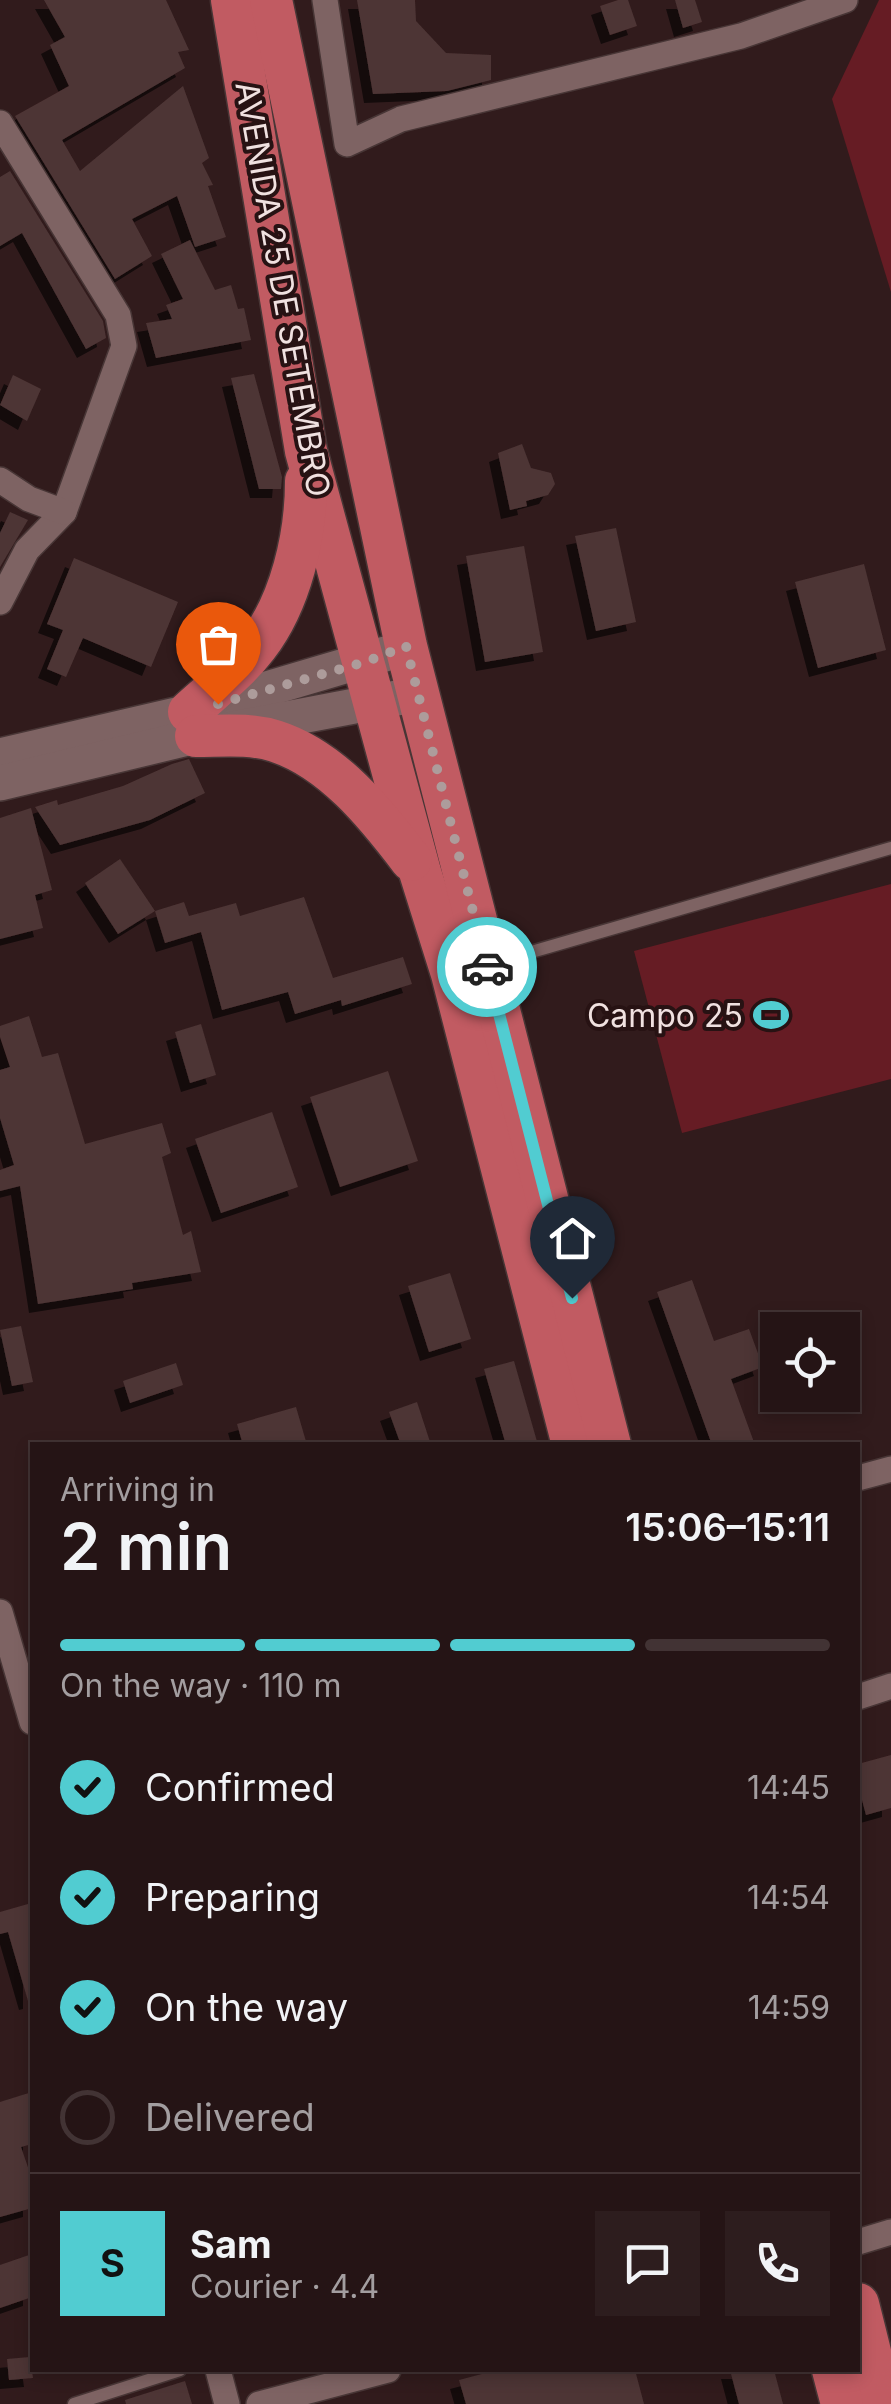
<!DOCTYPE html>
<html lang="en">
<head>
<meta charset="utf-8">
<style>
  :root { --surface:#251415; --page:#2d1d1e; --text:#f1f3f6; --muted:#a39ea0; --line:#423334; --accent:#51ccd1 }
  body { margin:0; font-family:Inter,sans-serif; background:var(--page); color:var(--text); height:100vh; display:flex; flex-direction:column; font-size:38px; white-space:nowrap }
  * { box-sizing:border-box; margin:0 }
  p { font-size:32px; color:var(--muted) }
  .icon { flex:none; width:55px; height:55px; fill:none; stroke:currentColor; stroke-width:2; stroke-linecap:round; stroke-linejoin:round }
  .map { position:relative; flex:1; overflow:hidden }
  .panel { position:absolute; left:30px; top:1442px; width:830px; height:930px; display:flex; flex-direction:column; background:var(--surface); border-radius:0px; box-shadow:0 5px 15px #0003,0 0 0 2px var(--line) }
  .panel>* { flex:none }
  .fabs { position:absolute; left:760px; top:1312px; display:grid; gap:20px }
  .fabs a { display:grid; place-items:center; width:100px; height:100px; border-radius:0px; background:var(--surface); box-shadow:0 5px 15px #0003,0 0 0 2px var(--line); font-size:50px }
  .pin { position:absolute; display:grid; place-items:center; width:85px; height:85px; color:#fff; margin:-102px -42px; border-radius:50% 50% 50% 0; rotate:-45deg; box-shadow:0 0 10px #0007 }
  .pin .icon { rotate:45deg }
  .courier { position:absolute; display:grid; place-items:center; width:100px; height:100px; margin:-50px; border:8px solid #51ccd1; border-radius:50%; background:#fff; color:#222; box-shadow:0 2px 12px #0007 }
  .summary em { font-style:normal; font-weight:600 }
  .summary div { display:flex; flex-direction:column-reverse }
  .summary { display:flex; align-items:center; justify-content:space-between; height:170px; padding:0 30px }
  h1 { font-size:65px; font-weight:600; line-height:75px }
  .bar { display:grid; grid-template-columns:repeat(4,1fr); gap:15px 10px; align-content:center; height:120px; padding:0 30px }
  .bar i { height:12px; border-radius:8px; background:var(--line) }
  .bar .selected { background:var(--accent) }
  .bar p { grid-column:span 4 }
  .line { display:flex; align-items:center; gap:25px; padding:0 30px; border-top:2px solid var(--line) }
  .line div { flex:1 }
  .round { display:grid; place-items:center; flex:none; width:105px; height:105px; border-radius:0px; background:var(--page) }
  ol { padding:0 30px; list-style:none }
  li { display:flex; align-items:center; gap:30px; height:110px }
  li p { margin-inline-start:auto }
  li .icon { padding:10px; border-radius:50%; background:var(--accent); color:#111; stroke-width:4 }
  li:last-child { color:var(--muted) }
  li i { width:55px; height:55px; border:5px solid var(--line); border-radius:50% }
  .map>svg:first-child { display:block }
</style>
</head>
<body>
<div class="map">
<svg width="891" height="2404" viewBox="0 0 891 2404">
  <defs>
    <filter id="shadow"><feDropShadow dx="-9" dy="9" stdDeviation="0" flood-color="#0009"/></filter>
  </defs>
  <rect width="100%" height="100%" fill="#311b1c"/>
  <g fill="#661c24">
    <path d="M 879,0 L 891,0 L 891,292 L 832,99 Z"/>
    <path d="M 891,884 L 891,1079 L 682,1133 L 634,951 Z"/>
  </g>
  <g fill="#4d3535" filter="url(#shadow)">
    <path d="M 44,0 L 166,0 L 189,50 L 178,52 L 185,68 L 62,140 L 80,171 L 183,86 L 209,158 L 202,163 L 213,185 L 208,186 L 226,237 L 195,247 L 177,196 L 132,219 L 152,256 L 115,279 L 15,116 L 69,86 L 50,45 L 65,37 Z"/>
    <path d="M 357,0 L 415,0 L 416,21 L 446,53 L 491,55 L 491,80 L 447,91 L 373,94 Z"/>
    <path d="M 618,0 L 628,0 L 637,26 L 610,35 L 600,6 Z"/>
    <path d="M 675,0 L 695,0 L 702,22 L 683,28 Z"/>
    <path d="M 10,171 L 103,321 L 106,338 L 86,349 L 22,233 L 0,246 L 0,177 Z"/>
    <path d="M 190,240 L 215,290 L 231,285 L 238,309 L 244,308 L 251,340 L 156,358 L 146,323 L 172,319 L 166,305 L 183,299 L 161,254 Z"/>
    <path d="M 254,374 L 282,477 L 281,489 L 259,489 L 231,378 Z"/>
    <path d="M 13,375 L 41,389 L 27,421 L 0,405 Z"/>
    <path d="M 522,444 L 531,468 L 551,473 L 555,484 L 548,495 L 526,501 L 527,506 L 510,510 L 498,453 Z"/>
    <path d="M 10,512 L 28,520 L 0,567 L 0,533 Z"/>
    <path d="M 616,528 L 636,622 L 596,631 L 575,536 Z"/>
    <path d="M 524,546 L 543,652 L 485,662 L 466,556 Z"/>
    <path d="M 74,558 L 178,602 L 151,667 L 83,638 L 66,677 L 47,669 L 63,630 L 47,624 Z"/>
    <path d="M 864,564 L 886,650 L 818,668 L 795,582 Z"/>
    <path d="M 189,759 L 205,793 L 150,820 L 60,845 L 35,807 L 57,800 L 58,805 L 123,786 L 172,764 Z"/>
    <path d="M 31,808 L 52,890 L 35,895 L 43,928 L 0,939 L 0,818 Z"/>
    <path d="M 120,859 L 155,911 L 118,934 L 85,883 Z"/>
    <path d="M 304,897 L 333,978 L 403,957 L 412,984 L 342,1006 L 341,1000 L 295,1014 L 288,992 L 222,1010 L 201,932 L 165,943 L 155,911 L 184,902 L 189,916 L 236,903 L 240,916 Z"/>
    <path d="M 29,1016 L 42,1057 L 58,1053 L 85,1144 L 162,1123 L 171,1153 L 162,1157 L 183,1235 L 191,1231 L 201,1272 L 132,1283 L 133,1289 L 38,1304 L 20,1186 L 0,1191 L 0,1170 L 14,1165 L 0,1118 L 0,1070 L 10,1067 L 0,1037 L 0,1026 Z"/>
    <path d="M 201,1024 L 216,1075 L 190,1083 L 175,1032 Z"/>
    <path d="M 388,1071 L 418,1161 L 340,1187 L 310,1097 Z"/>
    <path d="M 272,1112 L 298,1187 L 221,1213 L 195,1139 Z"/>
    <path d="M 450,1273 L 471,1339 L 429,1352 L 408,1286 Z"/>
    <path d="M 692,1280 L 714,1341 L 749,1329 L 763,1367 L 731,1379 L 755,1445 L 712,1445 L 657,1292 Z"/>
    <path d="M 21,1326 L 33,1382 L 12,1386 L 0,1330 Z"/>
    <path d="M 514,1361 L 538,1445 L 506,1445 L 484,1369 Z"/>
    <path d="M 176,1363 L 183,1385 L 130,1403 L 123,1381 Z"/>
    <path d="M 417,1402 L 431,1445 L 401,1445 L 389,1412 Z"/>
    <path d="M 296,1407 L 307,1445 L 243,1445 L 237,1424 Z"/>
    <path d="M 891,1755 L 891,1808 L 866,1815 L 858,1785 L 858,1764 Z"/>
    <path d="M 28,1904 L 32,1919 L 32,2000 L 28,2001 L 8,1932 L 0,1934 L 0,1912 Z"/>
    <path d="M 32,2092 L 32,2144 L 21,2147 L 32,2179 L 32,2208 L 0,2217 L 0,2102 Z"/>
    <path d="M 32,2254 L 32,2297 L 0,2308 L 0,2265 Z"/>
    <path d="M 30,2357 L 33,2378 L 9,2380 L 7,2359 Z"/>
    <path d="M 497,2370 L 635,2370 L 644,2404 L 466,2404 L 459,2380 Z"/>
    <path d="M 730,2370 L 774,2370 L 783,2404 L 739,2404 Z"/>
    <path d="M 185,2381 L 192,2404 L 126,2404 L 125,2400 Z"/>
  </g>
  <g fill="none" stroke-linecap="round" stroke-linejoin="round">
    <defs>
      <g id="service">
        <path d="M 493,963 L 891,848"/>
        <path d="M 74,2404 L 180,2370"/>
      </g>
      <g id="minor">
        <path d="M 325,0 L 347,144 L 401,119 L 741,36 L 845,0"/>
        <path d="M 0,123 L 118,315 L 124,346 L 64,512 L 27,550 L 0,602"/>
        <path d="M 0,480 L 29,499 L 64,512"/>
        <path d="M 858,1478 L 891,1469"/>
        <path d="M 0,1612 L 32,1722"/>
        <path d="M 858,1697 L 891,1686"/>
        <path d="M 858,2242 L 891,2232"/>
        <path d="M 218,2370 L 227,2404"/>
        <path d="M 259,2404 L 388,2370"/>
      </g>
      <g id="secondary">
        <path d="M 0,756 L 189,712 L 385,654"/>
        <path d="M 0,783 L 196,736 L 418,694"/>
      </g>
      <g id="trunk">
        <path d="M 232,0 L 306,451 L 420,872 L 452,974 L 573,1445"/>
        <path d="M 271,0 L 406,646 L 610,1445"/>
        <path d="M 189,712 C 212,691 238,671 257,646 C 291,602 306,536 306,481"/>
        <path d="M 196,736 C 223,736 249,733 275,741 C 332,759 376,814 411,860"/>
        <path d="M 858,2304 L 883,2404"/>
        <path d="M 833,2370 L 842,2404"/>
      </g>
    </defs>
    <use href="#service" stroke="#483636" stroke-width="15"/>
    <use href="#minor" stroke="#483636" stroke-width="28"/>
    <use href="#secondary" stroke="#483636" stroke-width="38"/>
    <use href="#trunk" stroke="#483636" stroke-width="45"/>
    <use href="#service" stroke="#7e6363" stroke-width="12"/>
    <use href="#minor" stroke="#7e6363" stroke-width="25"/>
    <use href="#secondary" stroke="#7e6363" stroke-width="35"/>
    <use href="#trunk" stroke="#c15b62" stroke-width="42"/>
  </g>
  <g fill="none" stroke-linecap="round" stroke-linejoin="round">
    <path stroke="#ad9c9b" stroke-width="10" stroke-dasharray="0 18" d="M 218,704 L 365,662 L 406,646 L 487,967"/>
    <path stroke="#51ccd1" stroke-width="12" d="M 487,967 L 572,1298"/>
  </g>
  <defs>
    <symbol id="stadium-bare" viewBox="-9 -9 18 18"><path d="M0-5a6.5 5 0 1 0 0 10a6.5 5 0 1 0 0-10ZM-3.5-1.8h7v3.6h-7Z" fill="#51ccd1" stroke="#271213" stroke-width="2.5" paint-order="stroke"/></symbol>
  </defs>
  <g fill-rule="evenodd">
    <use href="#stadium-bare" x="746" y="990" width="50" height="50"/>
  </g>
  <g text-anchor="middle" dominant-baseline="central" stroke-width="8" stroke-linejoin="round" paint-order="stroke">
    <g font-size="32" fill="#f0e1e0" stroke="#271213">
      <text transform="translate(283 289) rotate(80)">AVENIDA 25 DE SETEMBRO</text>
    </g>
    <g font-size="32" fill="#f0e1e0" stroke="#271213" text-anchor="end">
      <text x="743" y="1015">Campo 25</text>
    </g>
  </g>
</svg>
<div class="fabs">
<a><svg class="icon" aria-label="locate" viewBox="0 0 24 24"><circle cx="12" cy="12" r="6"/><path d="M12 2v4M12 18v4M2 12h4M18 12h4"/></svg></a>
</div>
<div class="pin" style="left:218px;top:704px;background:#ea580c"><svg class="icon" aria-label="bag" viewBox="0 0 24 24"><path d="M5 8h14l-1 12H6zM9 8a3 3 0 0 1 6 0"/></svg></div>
<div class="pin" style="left:572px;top:1298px;background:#1f2937"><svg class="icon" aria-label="home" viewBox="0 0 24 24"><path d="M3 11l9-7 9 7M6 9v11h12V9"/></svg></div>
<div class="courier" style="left:487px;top:967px"><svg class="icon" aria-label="car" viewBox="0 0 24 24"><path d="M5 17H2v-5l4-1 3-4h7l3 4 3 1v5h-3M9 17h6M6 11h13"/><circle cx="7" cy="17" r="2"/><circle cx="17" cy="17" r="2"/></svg></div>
<section class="panel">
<div class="summary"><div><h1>2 min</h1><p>Arriving in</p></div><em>15:06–15:11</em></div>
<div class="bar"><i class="selected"></i><i class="selected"></i><i class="selected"></i><i></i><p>On the way · 110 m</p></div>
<ol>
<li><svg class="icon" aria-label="check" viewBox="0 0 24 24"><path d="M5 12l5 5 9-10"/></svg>Confirmed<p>14:45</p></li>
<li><svg class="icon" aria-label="check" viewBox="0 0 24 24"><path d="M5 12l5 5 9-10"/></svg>Preparing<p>14:54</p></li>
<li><svg class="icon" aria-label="check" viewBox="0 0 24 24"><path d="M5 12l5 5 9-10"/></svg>On the way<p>14:59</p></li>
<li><i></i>Delivered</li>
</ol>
<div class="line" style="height:180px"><b class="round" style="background:var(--accent);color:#111">S</b><div><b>Sam</b><p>Courier · 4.4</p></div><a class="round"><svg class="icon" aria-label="chat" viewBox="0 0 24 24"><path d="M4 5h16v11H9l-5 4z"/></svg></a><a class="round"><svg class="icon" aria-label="phone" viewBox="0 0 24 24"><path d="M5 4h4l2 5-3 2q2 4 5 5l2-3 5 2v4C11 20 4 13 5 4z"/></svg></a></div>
</section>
</div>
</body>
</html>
